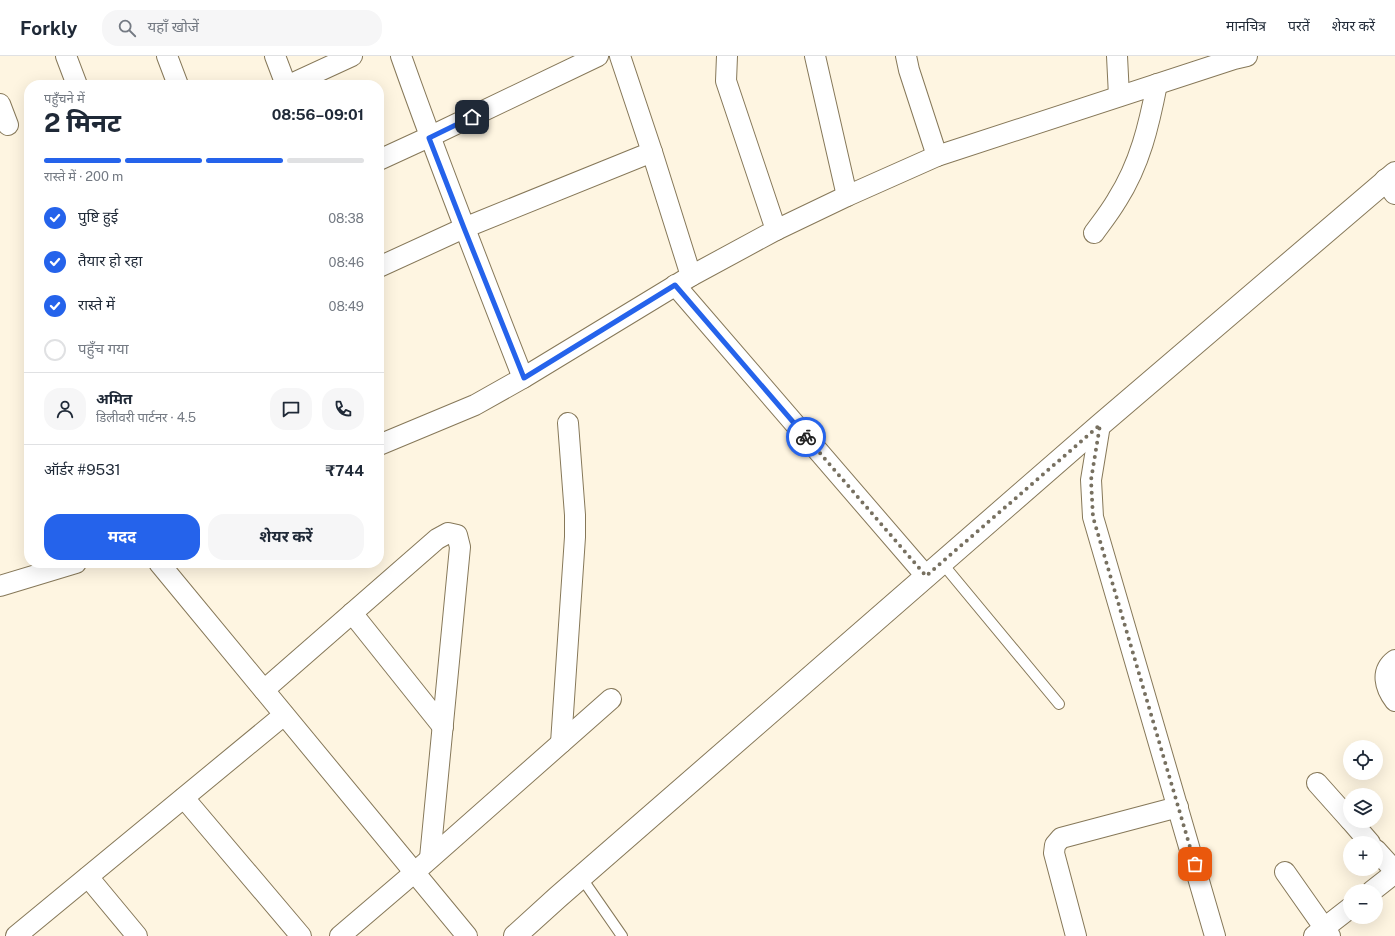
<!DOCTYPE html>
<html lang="hi">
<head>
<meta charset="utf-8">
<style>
  :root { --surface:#fff; --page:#f6f6f7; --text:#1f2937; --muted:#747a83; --line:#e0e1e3; --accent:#2563eb }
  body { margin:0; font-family:"Public Sans","Noto Sans Devanagari",sans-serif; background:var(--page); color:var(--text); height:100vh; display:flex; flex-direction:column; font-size:15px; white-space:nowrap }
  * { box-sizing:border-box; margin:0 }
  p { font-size:13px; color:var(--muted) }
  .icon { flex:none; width:22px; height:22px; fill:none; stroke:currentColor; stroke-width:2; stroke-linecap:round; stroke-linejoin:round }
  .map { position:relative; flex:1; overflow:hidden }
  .side { position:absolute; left:24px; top:24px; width:360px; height:488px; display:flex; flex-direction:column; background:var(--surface); border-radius:16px; box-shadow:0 4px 16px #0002 }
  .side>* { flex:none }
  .tools { position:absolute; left:1343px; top:684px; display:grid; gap:8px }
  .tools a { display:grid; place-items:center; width:40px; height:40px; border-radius:50%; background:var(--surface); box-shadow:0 4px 16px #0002; font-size:20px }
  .pin { position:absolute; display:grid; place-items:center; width:34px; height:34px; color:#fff; margin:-17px; border-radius:8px; box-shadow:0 2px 6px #0006 }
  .courier { position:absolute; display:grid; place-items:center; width:40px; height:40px; margin:-20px; border:3px solid #2563eb; border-radius:50%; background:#fff; color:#222; box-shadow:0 1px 5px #0007 }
  .head em { font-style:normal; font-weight:700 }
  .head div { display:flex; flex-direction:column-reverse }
  .head { display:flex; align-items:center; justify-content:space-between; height:68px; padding:0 20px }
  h1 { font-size:26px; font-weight:700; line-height:30px }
  .bar { display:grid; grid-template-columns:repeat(4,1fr); gap:6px 4px; align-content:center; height:48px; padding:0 20px }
  .bar i { height:5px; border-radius:3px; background:var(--line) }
  .bar .selected { background:var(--accent) }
  .bar p { grid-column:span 4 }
  .line { display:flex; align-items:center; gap:10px; padding:0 20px; border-top:1px solid var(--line) }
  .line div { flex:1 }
  .round { display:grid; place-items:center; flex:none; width:42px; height:42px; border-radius:16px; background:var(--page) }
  ol { padding:0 20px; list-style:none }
  li { display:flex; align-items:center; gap:12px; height:44px }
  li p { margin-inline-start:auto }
  li .icon { padding:4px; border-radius:50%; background:var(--accent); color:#fff; stroke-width:4 }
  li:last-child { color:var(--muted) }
  li i { width:22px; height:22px; border:2px solid var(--line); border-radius:50% }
  .button { display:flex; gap:8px; margin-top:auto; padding:8px 20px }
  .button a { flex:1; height:46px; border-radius:16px; background:var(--accent); color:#fff; font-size:16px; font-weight:700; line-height:46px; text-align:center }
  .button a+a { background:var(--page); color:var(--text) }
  header { display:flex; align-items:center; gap:24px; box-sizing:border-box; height:56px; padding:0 20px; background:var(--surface); border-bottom:1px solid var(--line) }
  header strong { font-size:19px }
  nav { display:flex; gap:22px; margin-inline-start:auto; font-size:14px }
  .search { width:280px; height:36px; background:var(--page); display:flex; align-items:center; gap:10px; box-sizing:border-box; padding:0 14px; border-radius:16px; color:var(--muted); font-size:15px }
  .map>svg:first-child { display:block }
</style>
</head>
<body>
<header>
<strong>Forkly</strong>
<div class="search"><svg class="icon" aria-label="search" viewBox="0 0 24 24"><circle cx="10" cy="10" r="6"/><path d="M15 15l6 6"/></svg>यहाँ खोजें</div>
<nav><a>मानचित्र</a><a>परतें</a><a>शेयर करें</a></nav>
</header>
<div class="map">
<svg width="1395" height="880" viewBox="0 0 1395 880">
  <rect width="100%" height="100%" fill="#fef5e1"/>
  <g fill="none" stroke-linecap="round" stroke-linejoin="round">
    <defs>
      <g id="service">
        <path d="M 942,507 L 1059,648"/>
        <path d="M 581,821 L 622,880"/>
      </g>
      <g id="minor">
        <path d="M 66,0 L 77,29"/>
        <path d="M 167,0 L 178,29"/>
        <path d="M 275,0 L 286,29"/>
        <path d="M 401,0 C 439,108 481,215 523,322"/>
        <path d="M 620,0 L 652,96 L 691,220"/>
        <path d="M 727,0 L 726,25 L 776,174"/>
        <path d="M 815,0 L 847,140"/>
        <path d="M 906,0 L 909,14 L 937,100"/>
        <path d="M 1117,0 L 1119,40"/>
        <path d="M 289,29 L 352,0"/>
        <path d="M 0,48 L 8,69"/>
        <path d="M 379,104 L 429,81 L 598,0"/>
        <path d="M 1094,177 C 1102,166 1110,156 1117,144 C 1140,108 1149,69 1157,28"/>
        <path d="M 379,211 L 464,172 L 652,96"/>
        <path d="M 675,229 L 926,520"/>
        <path d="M 1100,369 L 1091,424 L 1093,461 L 1215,880"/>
        <path d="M 379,389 L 475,349 L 523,322 L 691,220 L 776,174 L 847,140 L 937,100 L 1234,3 L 1247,0"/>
        <path d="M 159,507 L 467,880"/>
        <path d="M 0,530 L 76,507"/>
        <path d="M 352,557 L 443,671"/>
        <path d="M 1395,604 C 1380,615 1385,632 1395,645"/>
        <path d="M 264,634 L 437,483 L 448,477 L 457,479 L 460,491 L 430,802"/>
        <path d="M 561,687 L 575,481 L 575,459 L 568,367"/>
        <path d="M 1317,727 L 1350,764"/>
        <path d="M 184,742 L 301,880"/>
        <path d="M 1351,765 L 1370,787"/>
        <path d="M 1376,794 L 1395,815"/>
        <path d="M 1285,816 L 1330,880"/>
        <path d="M 88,821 L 137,880"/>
        <path d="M 1372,835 L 1395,817"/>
        <path d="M 16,880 L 284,659"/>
        <path d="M 340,880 L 415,816 L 611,643"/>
        <path d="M 1076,880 L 1054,797 L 1055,789 L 1061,782 L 1178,751"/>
        <path d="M 1314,880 L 1350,852"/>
      </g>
      <path id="secondary" d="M 1386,124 L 1395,137"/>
      <path id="primary" d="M 515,880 L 558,841 L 1100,369 L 1395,117"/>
    </defs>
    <use href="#service" stroke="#867859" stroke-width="12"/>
    <use href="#minor" stroke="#867859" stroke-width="22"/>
    <use href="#secondary" stroke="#867859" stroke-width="24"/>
    <use href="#primary" stroke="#867859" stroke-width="24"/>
    <use href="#service" stroke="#fff" stroke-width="10"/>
    <use href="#minor" stroke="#fff" stroke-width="20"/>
    <use href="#secondary" stroke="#fff" stroke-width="22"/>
    <use href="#primary" stroke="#fff" stroke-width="22"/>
  </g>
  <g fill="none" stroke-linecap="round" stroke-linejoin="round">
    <path stroke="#777060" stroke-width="4" stroke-dasharray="0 7.2" d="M 806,381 L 926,520 L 1100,369 L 1091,424 L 1093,461 L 1195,808"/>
    <path stroke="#2563eb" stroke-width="5" d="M 472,61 L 429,82 L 464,172 L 524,322 L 675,229 L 806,381"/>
  </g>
</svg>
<div class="tools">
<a><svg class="icon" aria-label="locate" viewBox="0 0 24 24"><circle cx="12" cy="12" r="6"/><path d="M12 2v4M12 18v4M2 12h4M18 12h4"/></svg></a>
<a><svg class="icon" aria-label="layers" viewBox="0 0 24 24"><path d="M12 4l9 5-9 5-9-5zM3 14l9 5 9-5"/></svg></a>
<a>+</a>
<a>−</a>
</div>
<div class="pin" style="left:1195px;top:808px;background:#ea580c"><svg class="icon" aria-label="bag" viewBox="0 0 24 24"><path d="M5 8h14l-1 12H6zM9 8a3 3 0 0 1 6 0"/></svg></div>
<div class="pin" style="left:472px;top:61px;background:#1f2937"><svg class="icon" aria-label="home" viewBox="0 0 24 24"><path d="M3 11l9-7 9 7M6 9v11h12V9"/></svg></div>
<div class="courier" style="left:806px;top:381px"><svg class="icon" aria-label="bike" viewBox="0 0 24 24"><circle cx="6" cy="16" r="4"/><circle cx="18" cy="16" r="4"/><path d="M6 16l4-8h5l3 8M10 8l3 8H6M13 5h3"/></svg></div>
<section class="side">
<div class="head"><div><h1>2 मिनट</h1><p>पहुँचने में</p></div><em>08:56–09:01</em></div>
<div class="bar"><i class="selected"></i><i class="selected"></i><i class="selected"></i><i></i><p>रास्ते में · 200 m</p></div>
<ol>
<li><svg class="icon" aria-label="check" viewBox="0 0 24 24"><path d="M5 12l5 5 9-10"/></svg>पुष्टि हुई<p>08:38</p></li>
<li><svg class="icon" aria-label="check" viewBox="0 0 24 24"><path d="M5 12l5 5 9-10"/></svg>तैयार हो रहा<p>08:46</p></li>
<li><svg class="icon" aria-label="check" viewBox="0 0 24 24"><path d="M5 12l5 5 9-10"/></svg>रास्ते में<p>08:49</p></li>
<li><i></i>पहुँच गया</li>
</ol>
<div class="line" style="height:72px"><a class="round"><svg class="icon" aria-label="person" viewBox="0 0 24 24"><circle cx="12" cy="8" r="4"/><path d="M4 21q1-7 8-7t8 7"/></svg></a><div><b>अमित</b><p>डिलीवरी पार्टनर · 4.5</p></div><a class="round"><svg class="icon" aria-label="chat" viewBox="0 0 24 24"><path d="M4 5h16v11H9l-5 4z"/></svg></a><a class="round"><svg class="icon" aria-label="phone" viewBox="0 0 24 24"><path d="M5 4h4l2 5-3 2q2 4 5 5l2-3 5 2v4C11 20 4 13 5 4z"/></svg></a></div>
<div class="line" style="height:52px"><div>ऑर्डर #9531</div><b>₹744</b></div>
<div class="button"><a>मदद</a><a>शेयर करें</a></div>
</section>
</div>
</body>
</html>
